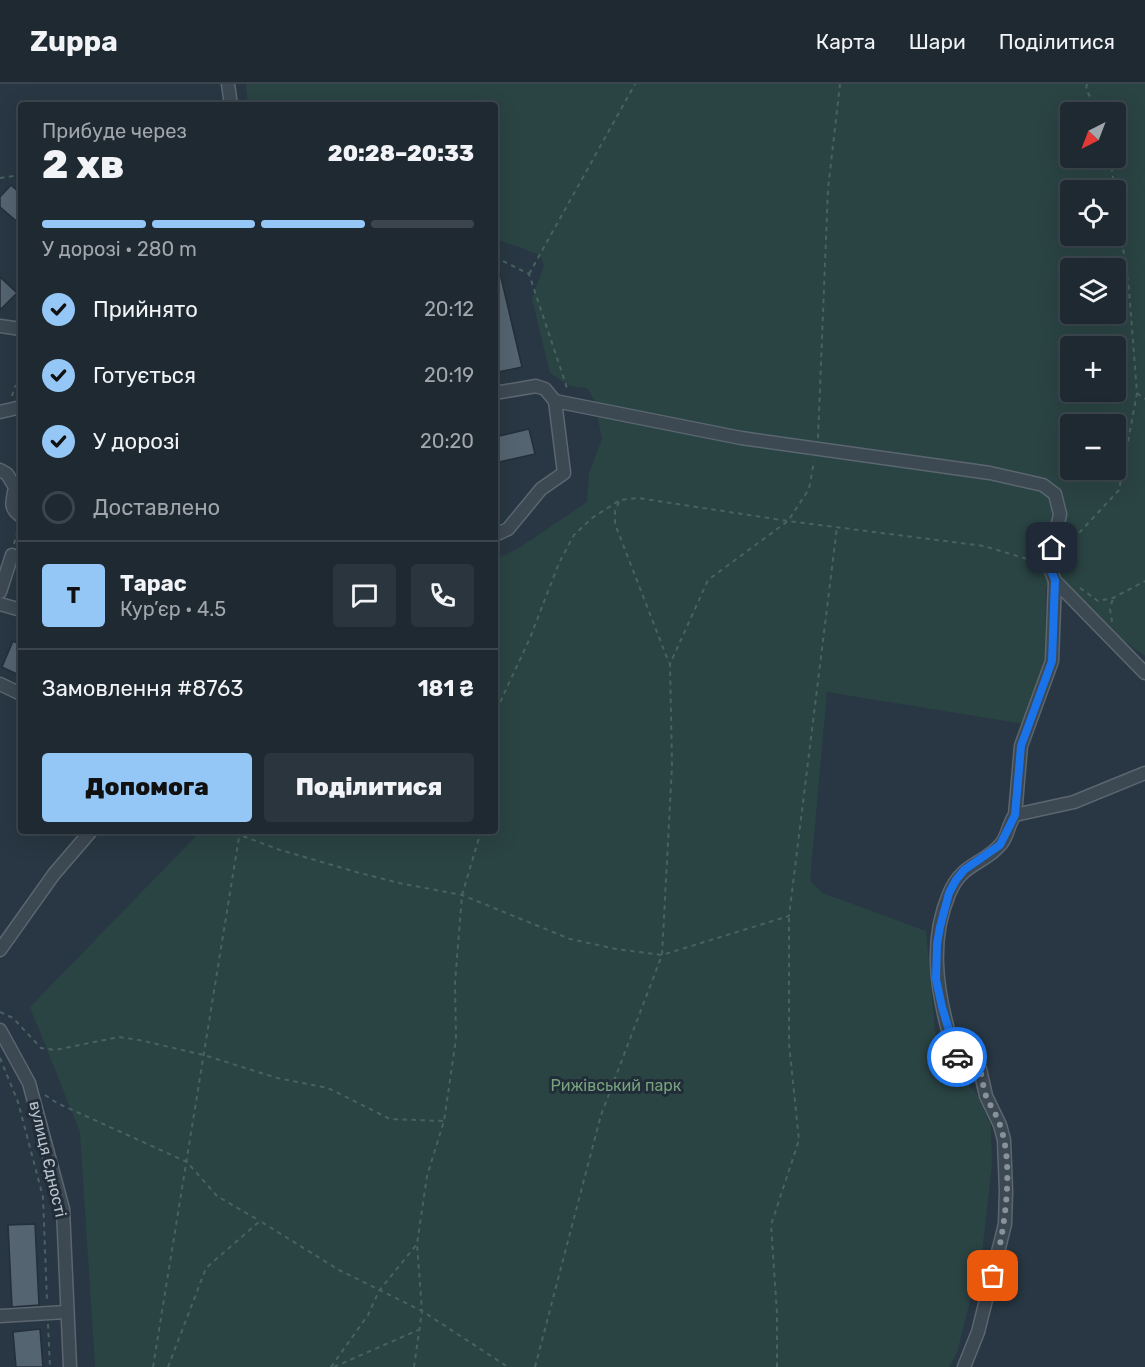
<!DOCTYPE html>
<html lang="uk">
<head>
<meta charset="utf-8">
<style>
  :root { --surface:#1e2932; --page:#2b353e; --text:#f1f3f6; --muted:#a1a6ac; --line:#3c454d; --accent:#95c7f6 }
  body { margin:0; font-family:Rubik,sans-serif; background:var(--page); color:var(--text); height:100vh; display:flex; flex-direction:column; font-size:22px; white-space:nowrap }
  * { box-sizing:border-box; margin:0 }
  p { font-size:20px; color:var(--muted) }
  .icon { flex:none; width:33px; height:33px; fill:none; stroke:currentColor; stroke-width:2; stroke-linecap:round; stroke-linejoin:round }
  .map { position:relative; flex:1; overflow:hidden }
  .side { position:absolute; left:18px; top:18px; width:480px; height:732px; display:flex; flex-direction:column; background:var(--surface); border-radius:6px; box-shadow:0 6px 24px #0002,0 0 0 2px var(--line) }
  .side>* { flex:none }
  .needle { width:39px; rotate:222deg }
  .fabs { position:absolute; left:1060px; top:18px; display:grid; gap:12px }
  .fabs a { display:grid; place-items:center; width:66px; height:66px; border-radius:6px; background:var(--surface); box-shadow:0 6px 24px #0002,0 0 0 2px var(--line); font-size:30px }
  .pin { position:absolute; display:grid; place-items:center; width:51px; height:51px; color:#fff; margin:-26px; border-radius:12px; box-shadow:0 3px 9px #0006 }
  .courier { position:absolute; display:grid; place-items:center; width:60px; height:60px; margin:-30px; border:4px solid #1a73e8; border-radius:50%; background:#fff; color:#222; box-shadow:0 2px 8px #0007 }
  .summary em { font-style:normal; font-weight:800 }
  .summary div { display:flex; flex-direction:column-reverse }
  .summary { display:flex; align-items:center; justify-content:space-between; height:102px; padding:0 24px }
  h1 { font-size:39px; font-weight:800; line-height:45px }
  .bar { display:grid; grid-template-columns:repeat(4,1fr); gap:9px 6px; align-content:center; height:72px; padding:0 24px }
  .bar i { height:8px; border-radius:4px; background:var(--line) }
  .bar .on { background:var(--accent) }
  .bar p { grid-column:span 4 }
  .line { display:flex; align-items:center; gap:15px; padding:0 24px; border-top:2px solid var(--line) }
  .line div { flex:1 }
  .round { display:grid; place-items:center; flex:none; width:63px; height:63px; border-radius:6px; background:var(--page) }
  ol { padding:0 24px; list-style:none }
  li { display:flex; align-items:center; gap:18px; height:66px }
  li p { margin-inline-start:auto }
  li .icon { padding:6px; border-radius:50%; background:var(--accent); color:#111; stroke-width:4 }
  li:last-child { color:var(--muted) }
  li i { width:33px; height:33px; border:3px solid var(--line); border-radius:50% }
  .action { display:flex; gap:12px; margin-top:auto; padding:12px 24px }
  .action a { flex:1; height:69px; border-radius:6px; background:var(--accent); color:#111; font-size:24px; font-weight:800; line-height:69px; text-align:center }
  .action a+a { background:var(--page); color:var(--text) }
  header { display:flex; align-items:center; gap:36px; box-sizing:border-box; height:84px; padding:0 30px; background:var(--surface); border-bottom:2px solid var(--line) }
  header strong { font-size:28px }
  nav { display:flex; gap:33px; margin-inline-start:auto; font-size:21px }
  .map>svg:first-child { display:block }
</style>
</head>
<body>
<header>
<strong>Zuppa</strong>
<nav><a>Карта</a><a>Шари</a><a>Поділитися</a></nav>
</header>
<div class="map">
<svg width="1145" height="1283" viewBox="0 0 1145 1283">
  <rect width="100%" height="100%" fill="#283743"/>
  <path fill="#2a4443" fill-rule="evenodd" d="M 246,0 L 1145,0 L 1145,572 L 1046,502 L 1045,579 L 1024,640 L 827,608 L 810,797 L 823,809 L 926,847 L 936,958 L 977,1011 L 991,1042 L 992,1080 L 982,1169 L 957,1269 L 949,1283 L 95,1283 L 80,1048 L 30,923 L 201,747 L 495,747 L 495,476 L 519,464 L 587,418 L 589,389 L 602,355 L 594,315 L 587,304 L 570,302 L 550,289 L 532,215 L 544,181 L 540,171 L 495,155 L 495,21 L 248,21 ZM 1071,28 L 1116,28 L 1116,74 L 1071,74 ZM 1071,106 L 1116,106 L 1116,152 L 1071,152 ZM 1071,184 L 1116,184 L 1116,230 L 1071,230 ZM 1071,262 L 1116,262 L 1116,308 L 1071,308 ZM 1071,340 L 1116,340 L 1116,386 L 1071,386 Z"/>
  <g fill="#546470" stroke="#232f3a" stroke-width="1.5">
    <path d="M 11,101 L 21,110 L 21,141 L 0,123 L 0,113 Z"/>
    <path d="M 495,185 L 499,185 L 522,283 L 498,288 L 495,277 Z"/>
    <path d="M 0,193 L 17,209 L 0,226 Z"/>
    <path d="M 529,345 L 535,370 L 495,379 L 495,353 Z"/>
    <path d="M 13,557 L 21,561 L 21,592 L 2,583 Z"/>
    <path d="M 35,1140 L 39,1221 L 12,1223 L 8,1141 Z"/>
    <path d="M 40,1245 L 43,1283 L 16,1283 L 13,1248 Z"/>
  </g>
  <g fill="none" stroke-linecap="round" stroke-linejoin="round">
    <defs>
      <g id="minor">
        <path d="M 228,0 L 231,21"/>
        <path d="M 0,242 L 21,245"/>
        <path d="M 495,309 L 536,302 L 545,305 L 555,317 L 564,389 L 541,405 L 508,445 L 495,451"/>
        <path d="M 555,317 L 741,354 L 990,389 L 1043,401 L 1055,410 L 1060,430 L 1049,482 L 1055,497 L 1145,589"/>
        <path d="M 0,328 L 21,323"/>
        <path d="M 0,386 L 7,390 L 15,403 C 13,416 8,424 21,432"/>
        <path d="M 0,508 L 12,471"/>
        <path d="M 0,520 L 21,526"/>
        <path d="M 0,600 L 21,610"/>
        <path d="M 1015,731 L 1021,662 L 1052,577 L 1055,497"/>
        <path d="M 0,866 L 54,790 L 91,747"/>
        <path d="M 0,946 L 29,999 L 63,1125 L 70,1283"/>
        <path d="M 0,1232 L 66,1228"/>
        <path d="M 964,1283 L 978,1248 L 1005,1140 L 1006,1107 L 1004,1056 L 1000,1041 L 986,1012 L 980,985 C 972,983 965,982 959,976 C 952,968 950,956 948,946 C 936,901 930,855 949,810 C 962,778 984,781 1001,760 C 1008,752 1008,740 1015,731 L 1074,718 L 1145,689"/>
      </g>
    </defs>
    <use href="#minor" stroke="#5b6670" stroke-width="15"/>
    <g stroke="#4a6161" stroke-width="2" stroke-dasharray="4.5 4.5" stroke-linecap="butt">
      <path d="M 1087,0 L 1086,5 L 1098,28"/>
      <path d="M 1110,74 L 1115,106"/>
      <path d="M 0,94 L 21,91"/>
      <path d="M 495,173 L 529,190 L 568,307"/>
      <path d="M 529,190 L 635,0"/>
      <path d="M 1137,309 L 1145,315"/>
      <path d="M 12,312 L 14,304 L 21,296"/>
      <path d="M 818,354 L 828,105 L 840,0"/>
      <path d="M 619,418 L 615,427 L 615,440 L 669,579"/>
      <path d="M 14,460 L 18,445"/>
      <path d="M 1067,462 L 1119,406 L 1137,309 L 1129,206 L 1116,112"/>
      <path d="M 1080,504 L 1098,517 L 1113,514 L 1145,497"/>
      <path d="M 1112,538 L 1110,525 L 1113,514"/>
      <path d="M 495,635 L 497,625 L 530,554 L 559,479 L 574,451 L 592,434 L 620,416 L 638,414 L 788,437 L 984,462 L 1037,478"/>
      <path d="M 236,747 L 240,751 L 280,766 L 356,788 L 399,799 L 462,811 L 570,855 L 616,865 L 662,871 L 789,832 L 837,443"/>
      <path d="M 0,928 L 13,934 L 41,964 L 55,966 L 119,953 L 139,956 L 204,971 L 277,994 L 328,1004 L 390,1035 L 444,1037"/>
      <path d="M 0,974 L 18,1018 L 43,1113 L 47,1217"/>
      <path d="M 45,1011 L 57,1019 L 187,1078 L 217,1112 L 260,1137"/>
      <path d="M 48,1240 L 50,1283"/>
      <path d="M 153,1283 L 240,747"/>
      <path d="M 168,1283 L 206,1184 L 260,1137 L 339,1186 L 422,1227 L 508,1283"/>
      <path d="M 331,1283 L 368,1231 L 379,1207 L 417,1160 L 427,1092 L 444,1037 L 456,955 L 455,899 L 462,811 L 481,747"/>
      <path d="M 334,1283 L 418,1246"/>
      <path d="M 414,1283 L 422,1227 L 417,1160"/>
      <path d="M 535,1283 L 601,1031 L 662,871 L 672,682 L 670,580 L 708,496 L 788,437 L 809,405 L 814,377"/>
      <path d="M 777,1283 L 777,1229 L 771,1141 L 799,1056 L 789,960 L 789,832"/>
    </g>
    <use href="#minor" stroke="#3c4852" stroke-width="12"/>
  </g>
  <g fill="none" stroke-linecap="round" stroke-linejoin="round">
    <path stroke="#87929c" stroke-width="6" stroke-dasharray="0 10.8" d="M 957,973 L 965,981 L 980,985 C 982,993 983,1003 986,1012 C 990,1022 997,1031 1000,1041 C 1015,1084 1004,1148 993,1192"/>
    <path stroke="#1a73e8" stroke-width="8" d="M 957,973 L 942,923 L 936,895 L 937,860 L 940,843 L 949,809 L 956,796 L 964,786 L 1000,761 L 1015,731 L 1021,662 L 1052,577 L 1055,496 L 1049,482 L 1052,464"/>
  </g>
  <g text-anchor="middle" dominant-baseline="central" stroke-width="6" stroke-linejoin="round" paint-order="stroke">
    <g font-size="16" fill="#78a17d" stroke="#212d38">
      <text x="616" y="1001">Рижівський парк</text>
    </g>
    <g font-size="16" fill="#bac3cc" stroke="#212d38">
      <text transform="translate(48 1075) rotate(77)">вулиця Єдності</text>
    </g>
  </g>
</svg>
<div class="fabs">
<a><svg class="needle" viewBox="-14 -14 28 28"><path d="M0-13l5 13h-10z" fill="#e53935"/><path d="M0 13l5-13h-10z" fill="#a1a6ac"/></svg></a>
<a><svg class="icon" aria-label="locate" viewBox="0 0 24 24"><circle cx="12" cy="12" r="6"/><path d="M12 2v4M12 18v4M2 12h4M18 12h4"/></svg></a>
<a><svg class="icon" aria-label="layers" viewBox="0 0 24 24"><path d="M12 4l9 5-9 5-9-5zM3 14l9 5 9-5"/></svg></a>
<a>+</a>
<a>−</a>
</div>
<div class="pin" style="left:993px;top:1192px;background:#ea580c"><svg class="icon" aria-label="bag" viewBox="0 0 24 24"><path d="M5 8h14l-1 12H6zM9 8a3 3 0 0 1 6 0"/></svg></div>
<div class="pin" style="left:1052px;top:464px;background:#1f2937"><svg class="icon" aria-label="home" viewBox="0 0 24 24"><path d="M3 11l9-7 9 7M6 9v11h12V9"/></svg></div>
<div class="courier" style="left:957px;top:973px"><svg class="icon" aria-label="car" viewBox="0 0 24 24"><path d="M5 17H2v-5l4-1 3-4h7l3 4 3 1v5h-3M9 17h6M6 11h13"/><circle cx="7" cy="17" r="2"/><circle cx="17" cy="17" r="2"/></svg></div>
<section class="side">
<div class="summary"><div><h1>2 хв</h1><p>Прибуде через</p></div><em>20:28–20:33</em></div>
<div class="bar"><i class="on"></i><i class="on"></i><i class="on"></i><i></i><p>У дорозі · 280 m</p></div>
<ol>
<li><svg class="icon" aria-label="check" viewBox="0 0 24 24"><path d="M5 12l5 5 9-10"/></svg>Прийнято<p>20:12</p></li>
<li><svg class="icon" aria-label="check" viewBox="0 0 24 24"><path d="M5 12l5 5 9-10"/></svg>Готується<p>20:19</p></li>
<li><svg class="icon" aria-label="check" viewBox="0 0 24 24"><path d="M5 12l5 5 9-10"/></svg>У дорозі<p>20:20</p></li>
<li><i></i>Доставлено</li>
</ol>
<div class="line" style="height:108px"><b class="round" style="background:var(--accent);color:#111">Т</b><div><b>Тарас</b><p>Кур’єр · 4.5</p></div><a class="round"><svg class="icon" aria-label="chat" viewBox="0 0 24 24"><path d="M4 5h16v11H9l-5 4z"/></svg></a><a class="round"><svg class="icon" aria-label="phone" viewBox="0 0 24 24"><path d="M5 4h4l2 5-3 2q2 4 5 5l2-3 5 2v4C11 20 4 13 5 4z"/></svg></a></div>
<div class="line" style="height:78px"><div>Замовлення #8763</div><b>181 ₴</b></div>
<div class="action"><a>Допомога</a><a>Поділитися</a></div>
</section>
</div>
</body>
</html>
